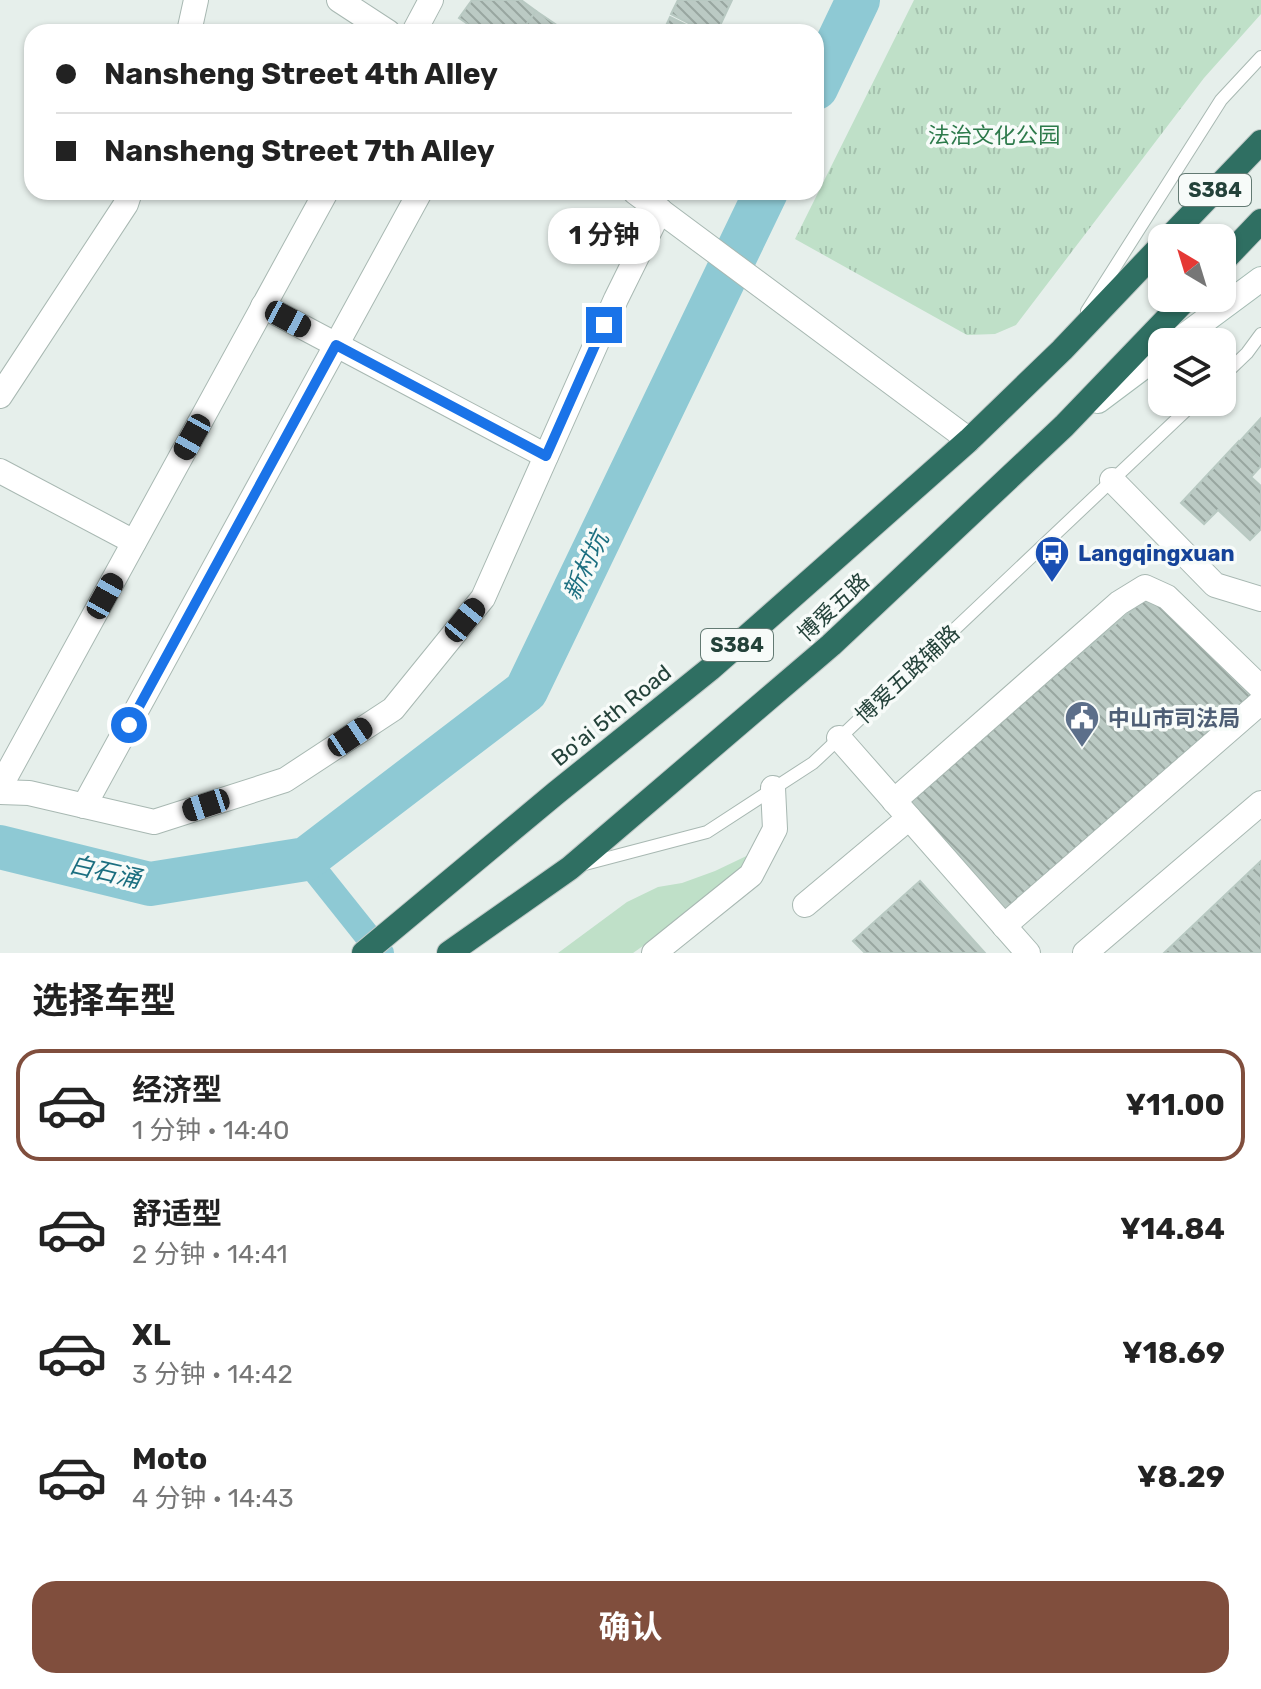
<!DOCTYPE html>
<html lang="zh">
<meta charset="utf-8">
<style>
body{margin:0;font-family:Rubik,"Noto Sans SC",sans-serif;background:#f2f2f2;color:#222;height:100vh;display:flex;flex-direction:column;font-size:30px;white-space:nowrap}
*{box-sizing:border-box;margin:0}
p{font-size:26px;color:#767676}
.icon{flex:none;width:44px;height:44px;fill:none;stroke:currentColor;stroke-width:2;stroke-linecap:round;stroke-linejoin:round}
.map{position:relative;height:953px;overflow:hidden}
.side{display:flex;flex-direction:column;background:#fff;flex:1}
.side>*{flex:none}
.top-card{position:absolute;left:24px;top:24px;width:800px;height:176px;border-radius:24px;box-shadow:0 2px 6px #0004;display:grid;align-content:center;height:176px;padding:0 32px;background:#fff}
.needle{width:52px;rotate:322deg}
.fabs{position:absolute;left:1148px;top:224px;display:grid;gap:16px}
.fabs a{display:grid;place-items:center;width:88px;height:88px;border-radius:16px;background:#fff;box-shadow:0 2px 6px #0004;font-size:40px}
.end{position:absolute;width:36px;height:36px;margin:-18px;border:10px solid #1a73e8;background:#fff;box-shadow:0 0 0 4px #fff}
.from{border-radius:50%}
.bubble{position:absolute;height:56px;border-radius:24px;background:#fff;box-shadow:0 2px 6px #0004;font-size:26px;font-weight:700;line-height:56px;text-align:center}
.car{position:absolute;width:24px;height:48px;margin:-24px -12px;border-radius:10px;box-shadow:0 0 6px 2px #0007;background:linear-gradient(#222 24%,#8ab4d8 0 40%,#222 0 76%,#8ab4d8 0 86%,#222 0)}
.top-card b{display:flex;align-items:center;gap:28px;height:76px;font-size:30px}
.top-card b+b{border-top:2px solid #e0e0e0}
.top-card i{width:20px;height:20px;background:#222}
ul{padding:0;list-style:none}
li{display:flex;align-items:center;gap:24px;height:112px;margin:0 16px 12px;padding:0 16px;border:4px solid transparent;border-radius:24px}
li div{flex:1}
li b{display:block;font-size:30px}
li em{font-style:normal;font-weight:700}
li.selected{border-color:#804e3d}
li>.icon{width:72px;height:72px;stroke-width:1.5}
h2{padding:0 32px;font-size:36px;line-height:96px}
.action{display:flex;gap:16px;margin-top:auto;padding:16px 32px}
.action a{flex:1;height:92px;border-radius:24px;background:#804e3d;color:#fff;font-size:32px;font-weight:700;line-height:92px;text-align:center}
.map>svg:first-child{display:block}
.green{fill:#bfe0c8}
.park{fill:url(#park-tufts)}
.lines{fill:none;stroke-linecap:round;stroke-linejoin:round}
.canal{stroke:#8ec9d4;stroke-width:26}
.river{stroke:#8ec9d4;stroke-width:44}
.building{fill:url(#building-back-hatch);stroke:#b8c9c2;stroke-width:2}
.lane-casing{stroke:#a8b8b2;stroke-width:14}
.street-casing{stroke:#a8b8b2;stroke-width:26}
.secondary-casing{stroke:#a4bbb3;stroke-width:26}
.highway-casing{stroke:#c2cac8;stroke-width:26}
.lane{stroke:#fff;stroke-width:12}
.street{stroke:#fff;stroke-width:24}
.secondary{stroke:#fff;stroke-width:24}
.highway{stroke:#2f6f62;stroke-width:24}
.route{stroke:#1a73e8;stroke-width:10}
.labels{text-anchor:middle;stroke-width:7;stroke-linejoin:round;paint-order:stroke}
.shield{fill:#f7fbf9;stroke:#637a73;stroke-width:2}
.shield-label{font-size:20px;font-weight:bold;fill:#24423a}
.park-label{font-size:22px;fill:#2d7a4b;stroke:#f7fbf9}
.transit-label{font-size:22px;font-weight:bold;fill:#164399;stroke:#f7fbf9;text-anchor:start}
.street-label{font-size:22px;fill:#24423a;stroke:#f7fbf9}
.service-label{font-size:22px;font-weight:bold;fill:#4e5e75;stroke:#f7fbf9;text-anchor:start}
.water-label{font-size:24px;font-style:italic;fill:#1c6f80;stroke:#f7fbf9}
</style>
<div class="map">
<svg width="1261" height="953" viewBox="0 0 1261 953">
<defs>
<pattern id="park-tufts" width="24" height="20" patternUnits="userSpaceOnUse" patternTransform="scale(2)"><rect width="24" height="20" fill="#bfe0c8"/><path d="M3 7l-1-3M5 7V3M7 7l1-3M15 17l-1-3M17 17v-4M19 17l1-3" fill="none" stroke="#a4c1ad"/></pattern>
<pattern id="building-back-hatch" width="6" height="6" patternUnits="userSpaceOnUse" patternTransform="scale(2)"><rect width="6" height="6" fill="#bbcac4"/><path d="M-1 5l2 2M0 0l6 6M5-1l2 2" fill="none" stroke="#98a6a0"/></pattern>
</defs>
<rect width="100%" height="100%" fill="#e6efeb"/>
<!-- green -->
<polygon class="green" points="759,850 748,872 633,953 558,953 627,902 658,887 682,883 715,871"/>
<!-- park -->
<polygon class="park" points="914,0 1261,0 1261,14 1204,78 1016,325 995,334 967,335 795,239"/>
<g class="lines">
<!-- canal -->
<polyline class="canal" points="306,859 381,953"/>
<!-- river -->
<g class="river">
<polyline points="816,88 858,0"/>
<polyline points="0,847 150,884 306,859 526,691 766,192"/>
</g>
</g>
<!-- building -->
<g class="building">
<polygon points="472,0 521,0 536,11 521,32 486,32 478,26 475,29 459,18"/>
<polygon points="678,0 732,0 717,32 706,32 671,14"/>
<polygon points="536,11 567,32 521,32"/>
<polygon points="670,17 700,32 663,32"/>
<polygon points="1261,418 1261,460 1240,441"/>
<polygon points="1239,441 1261,461 1261,466 1251,477 1261,486 1261,529 1250,540 1218,510 1204,524 1181,503"/>
<polygon points="1144,600 1162,605 1256,697 1004,913 907,801"/>
<polygon points="1261,861 1261,953 1164,953"/>
<polygon points="920,881 985,953 865,953 853,941"/>
</g>
<g class="lines">
<defs>
<g id="lane">
<polyline points="1087,311 1221,100 1261,57"/>
<polyline points="1222,377 1247,353 1261,334"/>
<polyline points="585,864 707,832 813,763 1195,402"/>
</g>
<g id="street">
<polyline points="339,0 388,32"/>
<polyline points="189,32 196,0"/>
<polyline points="414,32 431,0"/>
<polyline points="635,192 969,440"/>
<polyline points="263,306 546,456"/>
<polyline points="0,396 126,204 130,192"/>
<polyline points="0,471 134,542"/>
<polyline points="1112,480 1215,585 1261,599"/>
<polyline points="839,738 1028,953"/>
<polyline points="0,787 326,192"/>
<polyline points="0,792 29,793 154,822 285,780 393,709 483,598 616,299 660,210"/>
<polyline points="894,801 1119,603 1145,587 1167,597 1261,688"/>
<polyline points="84,806 420,192"/>
<polyline points="805,905 909,818"/>
<polyline points="1004,926 1261,702"/>
<polyline points="654,953 751,875 775,829 773,788"/>
<polyline points="1085,953 1261,803"/>
</g>
<g id="secondary">
<polyline points="1176,342 1261,279"/>
<polyline points="1098,401 1162,353"/>
</g>
<g id="highway">
<polyline points="1169,238 1261,142"/>
<polyline points="1222,262 1261,221"/>
<polyline points="364,953 556,793 710,669 820,572 969,440 1062,350 1162,245"/>
<polyline points="449,953 570,868 831,645 1064,426 1187,298"/>
</g>
</defs>
<!-- lane casing -->
<use href="#lane" class="lane-casing"/>
<!-- street casing -->
<use href="#street" class="street-casing"/>
<!-- secondary casing -->
<use href="#secondary" class="secondary-casing"/>
<!-- highway casing -->
<use href="#highway" class="highway-casing"/>
<!-- lane -->
<use href="#lane" class="lane"/>
<!-- street -->
<use href="#street" class="street"/>
<!-- secondary -->
<use href="#secondary" class="secondary"/>
<!-- highway -->
<use href="#highway" class="highway"/>
</g>
<g class="lines">
<!-- route -->
<polyline class="route" points="129,725 336,345 546,456 604,325"/>
</g>
<!-- icons -->
<defs>
<symbol id="bus-pin" viewBox="-11 -11 22 30"><path d="M0 17L-7.5 6A9.5 9.5 0 1 1 7.5 6Z" fill="#1a4fb4" stroke="#f7fbf9"/><path d="M-5-6H5V4H4V6H2V4H-2V6H-4V4H-5ZM-3.5-4V0h7V-4ZM-3.5 1.2v1.5H-2V1.2ZM2 1.2v1.5H3.5V1.2Z" fill="#fff"/></symbol>
<symbol id="civic-pin" viewBox="-11 -11 22 30"><path d="M0 17L-7.5 6A9.5 9.5 0 1 1 7.5 6Z" fill="#5c6f8a" stroke="#f7fbf9"/><path d="M-.6-6.5H3V-4.5H.6V-3L4-1V1h2V6H-6V1h2V-1L-.6-3ZM-1.2 2.5V6h2.4V2.5Z" fill="#fff"/></symbol>
</defs>
<g fill-rule="evenodd">
<use href="#bus-pin" x="1032" y="533" width="40" height="54"/>
<use href="#civic-pin" x="1062" y="698" width="40" height="54"/>
</g>
<g class="labels">
<!-- shield labels -->
<g class="shield">
<rect x="1179" y="174" width="72" height="32" rx="6"/>
<rect x="701" y="629" width="72" height="32" rx="6"/>
</g>
<g class="shield-label">
<text x="1215" y="197">S384</text>
<text x="737" y="652">S384</text>
</g>
<!-- park labels -->
<g class="park-label">
<text x="994" y="143">法治文化公园</text>
</g>
<!-- transit labels -->
<g class="transit-label">
<text x="1078" y="561">Langqingxuan</text>
</g>
<!-- street labels -->
<g class="street-label">
<text transform="translate(833 607) rotate(-43)" y="8">博爱五路</text>
<text transform="translate(907 674) rotate(-43)" y="8">博爱五路辅路</text>
<text transform="translate(611 715) rotate(-39)" y="8">Bo'ai 5th Road</text>
</g>
<!-- service labels -->
<g class="service-label">
<text x="1108" y="726">中山市司法局</text>
</g>
<!-- water labels -->
<g class="water-label">
<text transform="translate(586 566) rotate(-64)" y="8">新村坑</text>
<text transform="translate(105 872) rotate(13)" y="8">白石涌</text>
</g>
</g>
</svg>
<div class="fabs">
<a><svg class="needle" viewBox="-14 -14 28 28"><path d="M0-13l5 13h-10z" fill="#e53935"/><path d="M0 13l5-13h-10z" fill="#767676"/></svg></a>
<a><svg class="icon" aria-label="layers" viewBox="0 0 24 24"><path d="M12 4l9 5-9 5-9-5zM3 14l9 5 9-5"/></svg></a>
</div>
<i class="end from" style="left:129px;top:725px"></i>
<i class="end" style="left:604px;top:325px"></i>
<div class="bubble" style="left:548px;top:208px;width:112px">1 分钟</div>
<i class="car" style="left:288px;top:319px;rotate:118deg"></i>
<i class="car" style="left:192px;top:437px;rotate:209deg"></i>
<i class="car" style="left:105px;top:596px;rotate:29deg"></i>
<i class="car" style="left:465px;top:620px;rotate:39deg"></i>
<i class="car" style="left:350px;top:737px;rotate:56deg"></i>
<i class="car" style="left:206px;top:805px;rotate:252deg"></i>
<div class="top-card">
<b><i class="from"></i>Nansheng Street 4th Alley</b>
<b><i></i>Nansheng Street 7th Alley</b>
</div>
</div>
<section class="side">
<h2>选择车型</h2>
<ul>
<li class="selected"><svg class="icon" aria-label="car" viewBox="0 0 24 24"><path d="M5 17H2v-5l4-1 3-4h7l3 4 3 1v5h-3M9 17h6M6 11h13"/><circle cx="7" cy="17" r="2"/><circle cx="17" cy="17" r="2"/></svg><div><b>经济型</b><p>1 分钟 · 14:40</p></div><em>¥11.00</em></li>
<li><svg class="icon" aria-label="car" viewBox="0 0 24 24"><path d="M5 17H2v-5l4-1 3-4h7l3 4 3 1v5h-3M9 17h6M6 11h13"/><circle cx="7" cy="17" r="2"/><circle cx="17" cy="17" r="2"/></svg><div><b>舒适型</b><p>2 分钟 · 14:41</p></div><em>¥14.84</em></li>
<li><svg class="icon" aria-label="car" viewBox="0 0 24 24"><path d="M5 17H2v-5l4-1 3-4h7l3 4 3 1v5h-3M9 17h6M6 11h13"/><circle cx="7" cy="17" r="2"/><circle cx="17" cy="17" r="2"/></svg><div><b>XL</b><p>3 分钟 · 14:42</p></div><em>¥18.69</em></li>
<li><svg class="icon" aria-label="car" viewBox="0 0 24 24"><path d="M5 17H2v-5l4-1 3-4h7l3 4 3 1v5h-3M9 17h6M6 11h13"/><circle cx="7" cy="17" r="2"/><circle cx="17" cy="17" r="2"/></svg><div><b>Moto</b><p>4 分钟 · 14:43</p></div><em>¥8.29</em></li>
</ul>
<div class="action"><a>确认</a></div>
</section>
